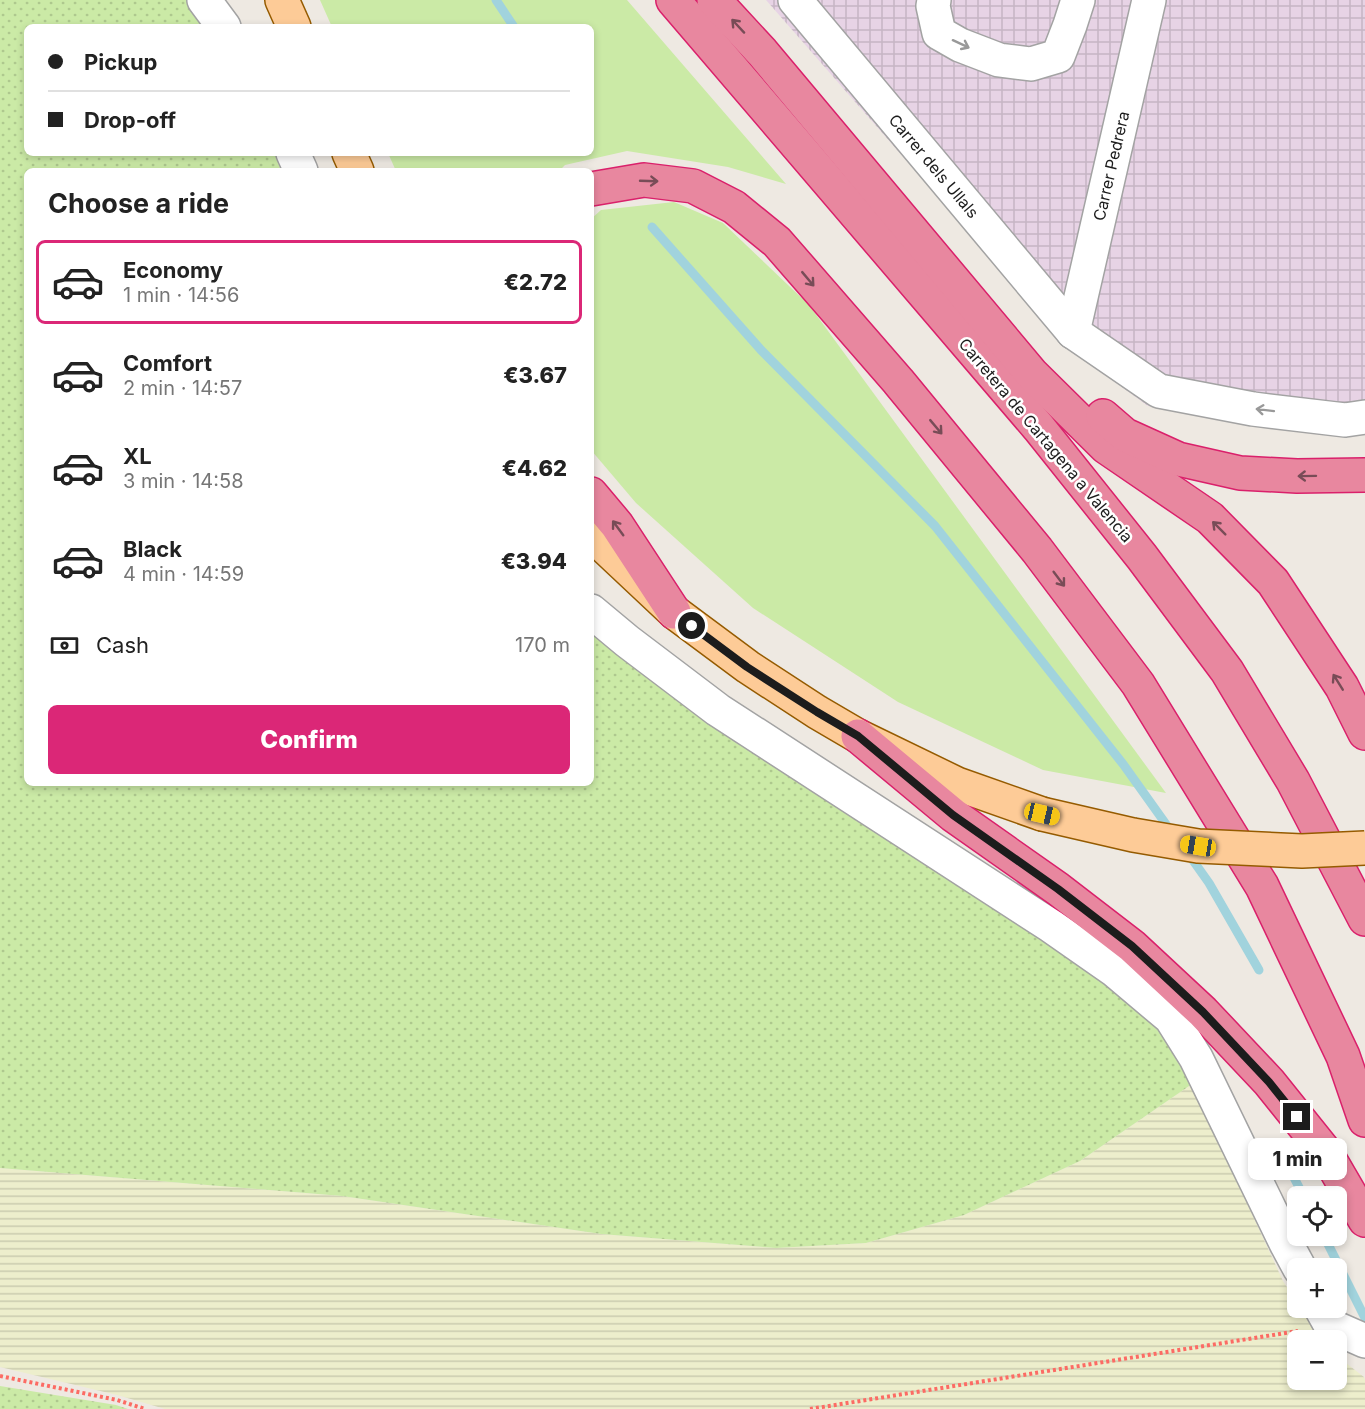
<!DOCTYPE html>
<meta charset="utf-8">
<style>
body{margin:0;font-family:Inter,sans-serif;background:#f6f6f6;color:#222;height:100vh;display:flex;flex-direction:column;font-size:22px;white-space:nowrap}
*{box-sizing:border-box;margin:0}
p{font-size:20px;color:#767676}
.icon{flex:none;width:33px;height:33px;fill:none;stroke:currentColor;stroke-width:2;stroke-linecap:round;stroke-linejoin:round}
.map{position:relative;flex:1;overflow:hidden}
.side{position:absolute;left:24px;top:168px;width:570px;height:618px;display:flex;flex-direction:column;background:#fff;border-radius:9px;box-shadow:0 3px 9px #0003}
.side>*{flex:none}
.guide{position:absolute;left:24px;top:24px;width:570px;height:132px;border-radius:9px;box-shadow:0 3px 9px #0003;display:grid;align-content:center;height:132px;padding:0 24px;background:#fff}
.buttons{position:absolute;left:1287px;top:1186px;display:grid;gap:12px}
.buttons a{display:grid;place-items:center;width:60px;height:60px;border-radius:9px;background:#fff;box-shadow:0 3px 9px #0003;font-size:30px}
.end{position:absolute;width:27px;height:27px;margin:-14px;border:8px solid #1c1c1c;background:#fff;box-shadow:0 0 0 3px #fff}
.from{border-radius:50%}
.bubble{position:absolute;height:42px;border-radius:9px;background:#fff;box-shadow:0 3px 9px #0003;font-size:20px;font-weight:800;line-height:42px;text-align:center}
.car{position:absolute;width:18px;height:36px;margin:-18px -9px;border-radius:8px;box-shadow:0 0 4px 2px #0007;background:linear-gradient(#f5c518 24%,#345 0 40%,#f5c518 0 76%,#345 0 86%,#f5c518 0)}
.guide b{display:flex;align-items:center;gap:21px;height:57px;font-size:22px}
.guide b+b{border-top:2px solid #e0e0e0}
.guide i{width:15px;height:15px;background:#222}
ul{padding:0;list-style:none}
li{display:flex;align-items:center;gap:18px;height:84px;margin:0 12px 9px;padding:0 12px;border:3px solid transparent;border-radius:9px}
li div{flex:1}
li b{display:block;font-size:22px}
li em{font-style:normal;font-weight:800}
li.selected{border-color:#db2777}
li>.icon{width:54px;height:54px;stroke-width:1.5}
h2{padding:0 24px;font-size:27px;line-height:72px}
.pay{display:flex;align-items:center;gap:15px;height:66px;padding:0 24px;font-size:22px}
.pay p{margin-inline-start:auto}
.action{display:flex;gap:12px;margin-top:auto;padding:12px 24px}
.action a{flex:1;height:69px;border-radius:9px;background:#db2777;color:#fff;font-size:24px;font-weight:800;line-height:69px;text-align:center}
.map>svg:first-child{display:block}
.industrial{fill:url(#industrial-grid)}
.farmland{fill:url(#farmland-rules)}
.grass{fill:url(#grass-dots)}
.garden{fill:#cbeaa6}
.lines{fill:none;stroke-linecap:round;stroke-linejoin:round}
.stream{stroke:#a1d3dd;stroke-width:9}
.minor-casing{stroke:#a3a3a3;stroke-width:36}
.major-casing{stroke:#955b00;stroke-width:36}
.highway-casing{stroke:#da206b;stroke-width:36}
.path{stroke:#fc6b64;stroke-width:4;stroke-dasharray:3 3;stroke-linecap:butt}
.minor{stroke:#fff;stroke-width:33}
.major{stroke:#fdcb97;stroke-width:33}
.highway{stroke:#e8879f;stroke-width:33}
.major-bridge-casing{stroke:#955b00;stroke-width:36;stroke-linecap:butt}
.major-bridge{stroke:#fdcb97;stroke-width:33}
.oneway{stroke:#784c57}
.oneway2{stroke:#999}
.route{stroke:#1c1c1c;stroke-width:8}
.labels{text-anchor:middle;stroke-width:5;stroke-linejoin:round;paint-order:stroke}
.street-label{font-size:16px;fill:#1c1c1c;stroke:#fff}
</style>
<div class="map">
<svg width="1365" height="1409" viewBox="0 0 1365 1409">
<defs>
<pattern id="industrial-grid" width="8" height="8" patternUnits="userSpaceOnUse" patternTransform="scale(1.5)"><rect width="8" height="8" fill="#e7d3e5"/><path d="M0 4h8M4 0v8" fill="none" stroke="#c6b5c4"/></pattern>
<pattern id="farmland-rules" width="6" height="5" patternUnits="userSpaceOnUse" patternTransform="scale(1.5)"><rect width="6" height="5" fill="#edeecc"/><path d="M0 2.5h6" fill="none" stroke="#cbccaf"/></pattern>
<pattern id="grass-dots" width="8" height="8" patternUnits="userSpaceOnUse" patternTransform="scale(1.5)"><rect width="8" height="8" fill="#cbeaa6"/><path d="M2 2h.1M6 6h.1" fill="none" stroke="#aec88e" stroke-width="1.8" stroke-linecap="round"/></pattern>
</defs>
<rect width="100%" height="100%" fill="#eee9e2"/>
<!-- industrial -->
<polygon class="industrial" points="766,0 1365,0 1365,434 1344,435 1148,406 1073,351"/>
<!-- farmland -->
<polygon class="farmland" points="1192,1084 1283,1281 1297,1303 1298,1308 1301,1308 1322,1341 1298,1341 1298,1380 1336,1380 1337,1356 1364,1377 1365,1380 1365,1409 165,1409 117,1395 0,1367 0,1168 342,1196 601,1234 776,1248 866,1243 964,1215 1080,1161"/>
<!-- grass -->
<g class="grass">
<polygon points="0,0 192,0 212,27 27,27 27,153 275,153 281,171 27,171 27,783 591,783 591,628 689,702 813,791 883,834 1088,969 1162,1030 1192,1084 1080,1161 964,1215 866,1243 776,1248 601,1234 342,1196 0,1168"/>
<polygon points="0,1386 116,1405 128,1409 0,1409"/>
</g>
<!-- garden -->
<g class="garden">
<polygon points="320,0 627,0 786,184 728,167 627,151 565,165 559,171 396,171 388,153 591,153 591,27 332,27"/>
<polygon points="674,202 723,223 809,305 1166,793 1043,770 898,702 753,608 636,503 591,450 591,219 601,210"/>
</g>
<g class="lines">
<!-- stream -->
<g class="stream">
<polyline points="496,0 514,27"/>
<polyline points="652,227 761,350 935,526 1123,764 1173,834"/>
<polyline points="1187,852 1209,883 1259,970"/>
<polyline points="1288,1166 1304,1197"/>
<polyline points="1324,1236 1365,1318"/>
</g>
<defs>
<g id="minor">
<polyline points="204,0 224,27"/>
<polyline points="795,0 1073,332 1159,391 1253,409 1345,420 1365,417"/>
<polyline points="934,0 933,6 939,33 960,45 999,60 1031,64 1058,56 1070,25 1078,0"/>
<polyline points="293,153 301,171"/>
<polyline points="1073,332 1149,0"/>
<polyline points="591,611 627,641 718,710 1051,926 1114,970 1171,1018 1196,1058 1287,1245 1300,1269"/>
<polyline points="1321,1308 1331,1326 1365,1341"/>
</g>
<g id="major">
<polyline points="282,0 294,27"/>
<polyline points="349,153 357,171"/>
<polyline points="591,534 674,612 748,667 817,712 858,736 957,784 1042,814"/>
</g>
<g id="highway">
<polyline points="673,0 1039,428 1142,557 1227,671 1293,781 1365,919"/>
<polyline points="714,0 762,52 1032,374 1106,447 1210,518 1273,582 1342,687 1365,733"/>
<polyline points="591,189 644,180 693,186 734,207 777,242 898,381 1037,550 1138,684 1262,886 1343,1056 1365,1120"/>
<polyline points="1103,416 1125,435 1178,459 1240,473 1297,476 1365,475"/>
<polyline points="591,494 617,525 674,612"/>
<polyline points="858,736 953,815 1058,889 1132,946 1203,1012 1269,1082 1326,1153 1365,1220"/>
</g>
</defs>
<!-- minor casing -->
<use href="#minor" class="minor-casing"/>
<!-- major casing -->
<use href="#major" class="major-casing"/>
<!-- highway casing -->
<use href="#highway" class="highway-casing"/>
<!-- path -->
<g class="path">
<polyline points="0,1376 117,1400 145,1409"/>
<polyline points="810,1409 1298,1331"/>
</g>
<!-- minor -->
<use href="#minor" class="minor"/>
<!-- major -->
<use href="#major" class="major"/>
<!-- highway -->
<use href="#highway" class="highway"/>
<defs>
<polyline id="major-bridge" points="1042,814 1133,835 1198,846 1302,851 1365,848"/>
</defs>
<!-- major-bridge casing -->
<use href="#major-bridge" class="major-bridge-casing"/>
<!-- major-bridge -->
<use href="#major-bridge" class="major-bridge"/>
</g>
<!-- one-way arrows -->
<defs><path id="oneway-shaft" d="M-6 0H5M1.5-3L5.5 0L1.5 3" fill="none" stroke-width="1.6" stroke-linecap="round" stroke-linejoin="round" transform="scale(1.5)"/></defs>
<g class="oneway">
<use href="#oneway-shaft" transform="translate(738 26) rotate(-133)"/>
<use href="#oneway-shaft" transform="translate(649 181) rotate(2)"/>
<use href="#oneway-shaft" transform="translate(808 279) rotate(50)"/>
<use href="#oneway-shaft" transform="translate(936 427) rotate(50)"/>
<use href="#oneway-shaft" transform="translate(1307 476) rotate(179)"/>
<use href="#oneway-shaft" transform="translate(618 528) rotate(-126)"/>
<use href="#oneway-shaft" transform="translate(1219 528) rotate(-135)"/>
<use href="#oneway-shaft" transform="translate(1059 579) rotate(53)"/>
<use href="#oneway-shaft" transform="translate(1338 682) rotate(-122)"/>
</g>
<g class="oneway2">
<use href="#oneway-shaft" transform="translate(961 44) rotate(25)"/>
<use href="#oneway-shaft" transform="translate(1265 410) rotate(-173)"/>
</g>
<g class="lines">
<!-- route -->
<polyline class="route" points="692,626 747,667 817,712 858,736 953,815 1058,889 1132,946 1203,1012 1269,1082 1297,1117"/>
</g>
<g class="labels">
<!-- street labels -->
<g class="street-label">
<text transform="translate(934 166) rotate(50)" y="6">Carrer dels Ullals</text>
<text transform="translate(1111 166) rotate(-77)" y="6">Carrer Pedrera</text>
<text transform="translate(1046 440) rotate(50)" y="6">Carretera de Cartagena a Valencia</text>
</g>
</g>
</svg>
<div class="buttons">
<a><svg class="icon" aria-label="locate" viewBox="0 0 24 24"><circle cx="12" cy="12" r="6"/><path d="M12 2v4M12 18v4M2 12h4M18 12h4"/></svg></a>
<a>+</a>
<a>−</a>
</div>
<i class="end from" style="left:692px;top:626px"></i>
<i class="end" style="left:1297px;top:1117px"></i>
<div class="bubble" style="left:1248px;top:1138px;width:99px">1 min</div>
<i class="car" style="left:1042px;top:814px;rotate:103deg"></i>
<i class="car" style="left:1198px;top:846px;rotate:279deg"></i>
<div class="guide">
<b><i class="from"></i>Pickup</b>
<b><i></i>Drop-off</b>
</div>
<section class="side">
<h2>Choose a ride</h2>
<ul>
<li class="selected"><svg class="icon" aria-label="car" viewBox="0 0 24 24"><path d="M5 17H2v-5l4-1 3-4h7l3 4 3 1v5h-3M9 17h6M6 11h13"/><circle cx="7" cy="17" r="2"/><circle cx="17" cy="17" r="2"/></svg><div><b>Economy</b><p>1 min · 14:56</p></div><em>€2.72</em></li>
<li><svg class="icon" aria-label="car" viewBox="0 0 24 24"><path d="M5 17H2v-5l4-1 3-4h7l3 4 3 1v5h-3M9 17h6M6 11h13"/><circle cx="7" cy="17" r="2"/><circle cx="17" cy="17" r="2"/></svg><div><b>Comfort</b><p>2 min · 14:57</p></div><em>€3.67</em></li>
<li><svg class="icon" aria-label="car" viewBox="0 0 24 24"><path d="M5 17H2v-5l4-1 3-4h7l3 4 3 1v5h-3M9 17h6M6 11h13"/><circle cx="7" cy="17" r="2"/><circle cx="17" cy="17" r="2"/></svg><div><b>XL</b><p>3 min · 14:58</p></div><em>€4.62</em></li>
<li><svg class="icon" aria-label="car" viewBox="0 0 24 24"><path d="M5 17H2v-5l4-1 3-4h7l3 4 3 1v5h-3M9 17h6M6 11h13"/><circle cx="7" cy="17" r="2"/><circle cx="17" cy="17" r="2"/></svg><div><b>Black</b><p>4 min · 14:59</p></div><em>€3.94</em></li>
</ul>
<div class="pay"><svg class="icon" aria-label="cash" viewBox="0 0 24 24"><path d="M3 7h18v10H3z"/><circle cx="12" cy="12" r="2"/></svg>Cash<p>170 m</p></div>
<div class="action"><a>Confirm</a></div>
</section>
</div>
